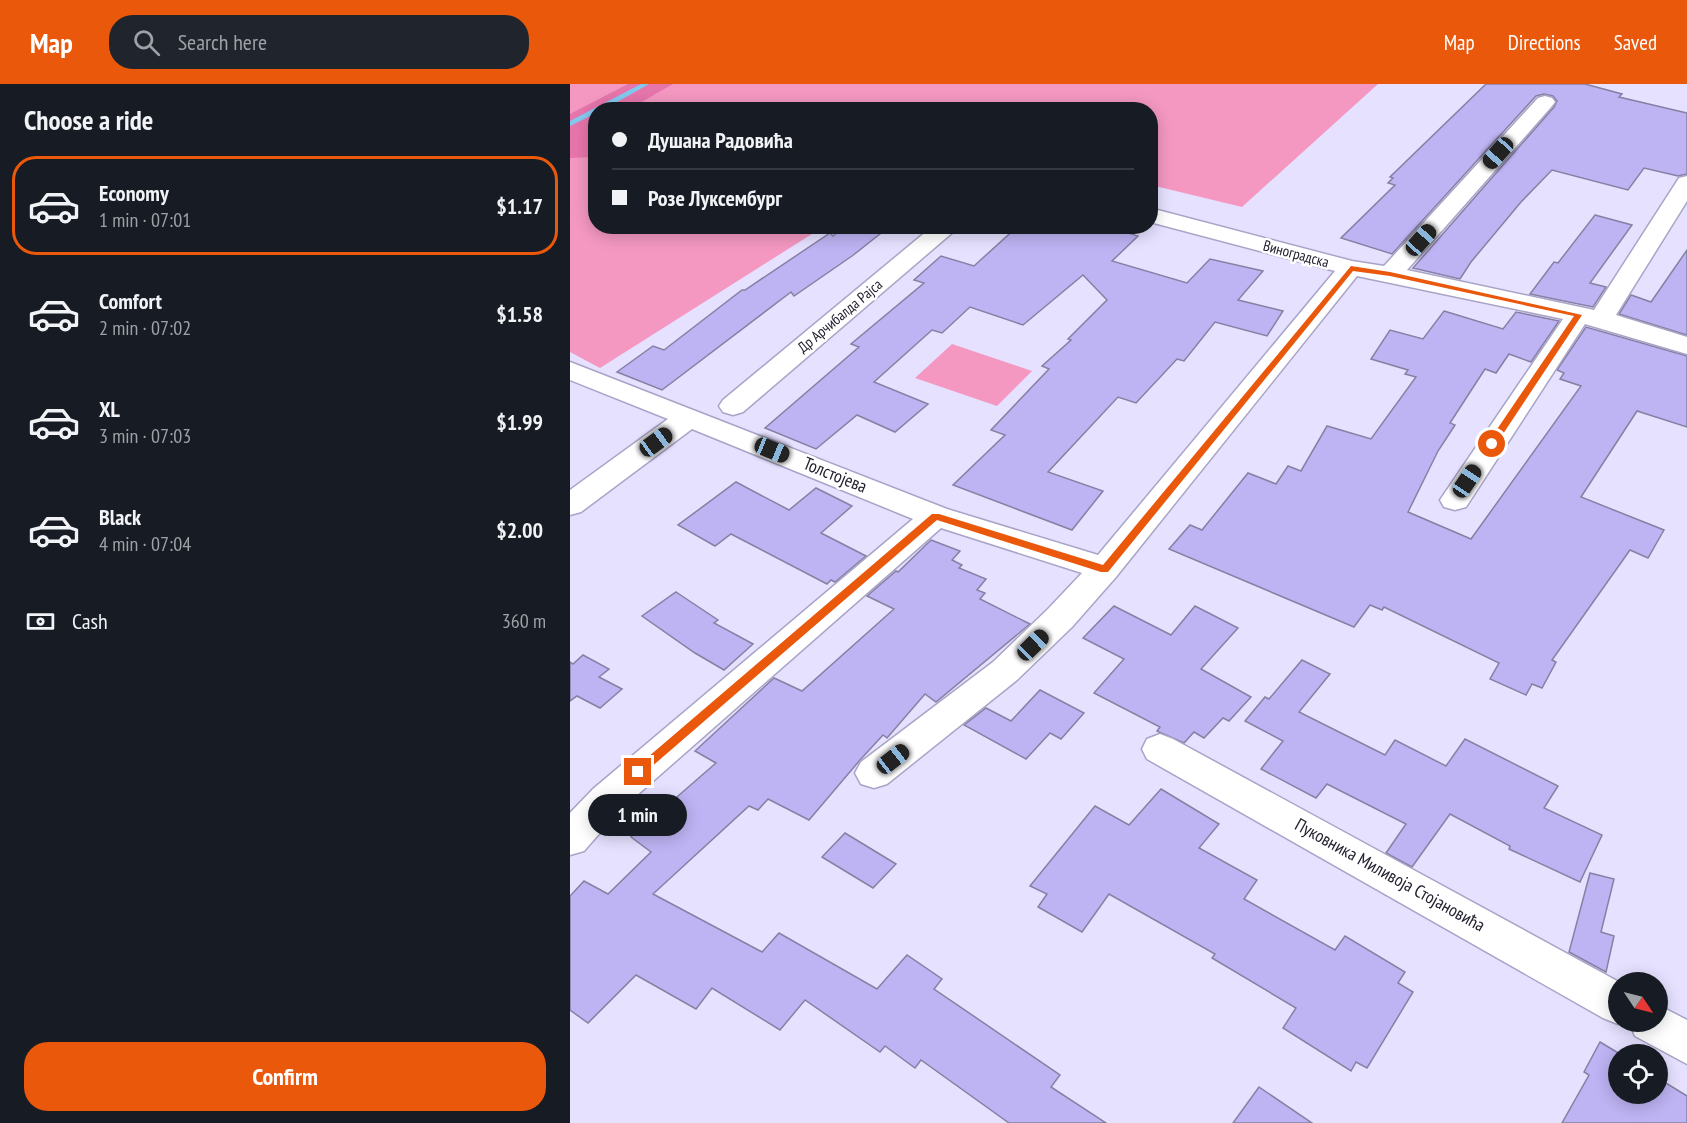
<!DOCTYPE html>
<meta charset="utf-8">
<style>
body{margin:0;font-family:"PT Sans Narrow",sans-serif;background:#20242c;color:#f1f3f6;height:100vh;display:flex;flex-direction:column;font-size:22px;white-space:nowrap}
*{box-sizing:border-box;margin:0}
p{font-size:20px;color:#9ea1a6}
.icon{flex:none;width:33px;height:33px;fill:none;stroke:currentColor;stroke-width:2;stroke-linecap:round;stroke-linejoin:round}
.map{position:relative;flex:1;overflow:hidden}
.drawer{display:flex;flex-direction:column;background:#171b24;width:570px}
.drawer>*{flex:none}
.banner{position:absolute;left:18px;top:18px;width:570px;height:132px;border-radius:24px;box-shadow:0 3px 15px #0003;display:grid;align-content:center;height:132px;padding:0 24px;background:#171b24}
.needle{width:39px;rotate:125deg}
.controls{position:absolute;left:1038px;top:888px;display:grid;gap:12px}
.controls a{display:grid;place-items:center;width:60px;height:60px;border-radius:50%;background:#171b24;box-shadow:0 3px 15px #0003;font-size:30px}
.end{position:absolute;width:27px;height:27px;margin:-14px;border:8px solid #ea580c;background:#fff;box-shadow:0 0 0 3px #fff}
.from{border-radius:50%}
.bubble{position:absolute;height:42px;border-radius:21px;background:#171b24;box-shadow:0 3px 15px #0003;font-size:20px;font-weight:700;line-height:42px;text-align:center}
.car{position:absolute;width:18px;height:36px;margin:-18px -9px;border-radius:8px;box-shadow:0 0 4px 2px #0007;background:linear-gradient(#222 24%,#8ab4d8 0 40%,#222 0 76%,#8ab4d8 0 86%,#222 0)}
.banner b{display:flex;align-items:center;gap:21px;height:57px;font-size:22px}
.banner b+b{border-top:2px solid #363941}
.banner i{width:15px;height:15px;background:#f1f3f6}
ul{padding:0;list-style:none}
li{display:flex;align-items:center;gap:18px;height:99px;margin:0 12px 9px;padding:0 12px;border:3px solid transparent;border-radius:24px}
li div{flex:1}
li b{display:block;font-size:22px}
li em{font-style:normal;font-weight:700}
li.on{border-color:#ea580c}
li>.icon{width:54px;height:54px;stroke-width:1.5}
h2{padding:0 24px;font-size:27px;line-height:72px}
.pay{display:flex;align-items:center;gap:15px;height:66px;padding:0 24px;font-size:22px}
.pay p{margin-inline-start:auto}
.primary-button{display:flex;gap:12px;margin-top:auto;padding:12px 24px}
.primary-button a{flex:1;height:69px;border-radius:24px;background:#ea580c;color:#fff;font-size:24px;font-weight:700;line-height:69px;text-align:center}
header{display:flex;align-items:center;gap:36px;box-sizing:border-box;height:84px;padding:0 30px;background:#ea580c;color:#fff}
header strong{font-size:28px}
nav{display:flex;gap:33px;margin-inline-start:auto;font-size:21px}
.search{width:420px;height:54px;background:#20242c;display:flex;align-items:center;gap:15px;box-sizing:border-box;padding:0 21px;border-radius:24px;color:#9ea1a6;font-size:22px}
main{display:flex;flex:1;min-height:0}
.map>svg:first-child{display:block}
.green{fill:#f498c1}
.forest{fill:#e675ab}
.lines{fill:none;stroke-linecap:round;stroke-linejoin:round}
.stream{fill:#80caf0;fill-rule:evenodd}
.building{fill:#beb3f3;stroke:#8681a3;stroke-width:1.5}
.minor-casing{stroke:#a9a4c7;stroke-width:3}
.minor{fill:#fff;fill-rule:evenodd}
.route{fill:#ea580c}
.labels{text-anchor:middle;stroke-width:5;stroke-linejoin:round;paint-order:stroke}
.far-street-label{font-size:15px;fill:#23212f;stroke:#fff}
.street-label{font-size:18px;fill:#23212f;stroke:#fff}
</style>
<header>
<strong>Map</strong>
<div class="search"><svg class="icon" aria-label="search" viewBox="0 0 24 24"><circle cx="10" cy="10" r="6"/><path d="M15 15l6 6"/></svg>Search here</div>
<nav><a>Map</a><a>Directions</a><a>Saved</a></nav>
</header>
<main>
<section class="drawer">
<h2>Choose a ride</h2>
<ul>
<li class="on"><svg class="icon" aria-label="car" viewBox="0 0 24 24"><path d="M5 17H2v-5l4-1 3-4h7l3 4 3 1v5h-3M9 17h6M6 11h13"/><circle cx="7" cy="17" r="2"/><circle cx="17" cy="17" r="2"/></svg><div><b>Economy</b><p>1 min · 07:01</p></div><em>$1.17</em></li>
<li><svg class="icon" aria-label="car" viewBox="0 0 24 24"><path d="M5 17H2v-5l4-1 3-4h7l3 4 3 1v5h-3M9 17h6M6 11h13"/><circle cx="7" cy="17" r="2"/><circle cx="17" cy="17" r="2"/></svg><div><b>Comfort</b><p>2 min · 07:02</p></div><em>$1.58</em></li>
<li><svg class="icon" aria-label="car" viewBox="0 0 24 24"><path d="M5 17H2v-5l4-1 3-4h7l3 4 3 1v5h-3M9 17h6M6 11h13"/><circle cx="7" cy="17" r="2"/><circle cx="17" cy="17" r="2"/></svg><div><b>XL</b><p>3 min · 07:03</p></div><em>$1.99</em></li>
<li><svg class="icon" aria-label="car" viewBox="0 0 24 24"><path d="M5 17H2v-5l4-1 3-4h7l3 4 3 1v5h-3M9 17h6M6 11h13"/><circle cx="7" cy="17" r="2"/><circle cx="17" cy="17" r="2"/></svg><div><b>Black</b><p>4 min · 07:04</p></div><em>$2.00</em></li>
</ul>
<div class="pay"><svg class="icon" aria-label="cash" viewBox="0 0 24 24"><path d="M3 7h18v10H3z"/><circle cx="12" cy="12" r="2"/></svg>Cash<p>360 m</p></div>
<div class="primary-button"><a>Confirm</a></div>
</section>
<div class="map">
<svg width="1117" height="1039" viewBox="0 0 1117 1039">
<rect width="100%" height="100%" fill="#e5e1ff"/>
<!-- green -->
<g class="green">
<polygon points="0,0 808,0 672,123 581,101 580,26 26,26 26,142 253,143 30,284 0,268"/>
<polygon points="382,260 462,287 427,322 345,294"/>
</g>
<!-- forest -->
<polygon class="forest" points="58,0 103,0 68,20 83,25 26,26 25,73 0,74 0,30"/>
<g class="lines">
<!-- stream -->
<polygon class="stream" points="71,0 79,0 33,26 26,26 26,29 0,42 0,37"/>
</g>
<!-- building -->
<g class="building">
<polygon points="916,0 1015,0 1052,10 1049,13 1117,29 1117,90 1108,92 1074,84 1058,106 982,86 951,118 901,178 890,195 843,184 984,23 987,17 983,12 974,10 966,12 822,170 771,154 825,101 818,99 823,94 820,93"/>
<polygon points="1025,131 1062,141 1020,199 1036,203 1023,223 960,210 984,178 988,179"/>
<polygon points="275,142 320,142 282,172 224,212 221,208 92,306 47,288 83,262 94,266 172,206 175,206 260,149 263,152"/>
<polygon points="448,142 536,142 568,152 542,177 617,199 640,175 693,187 668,216 713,227 697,252 645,238 614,277 607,275 566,319 548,313 478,388 533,407 502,446 383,401 435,351 421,346 479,285 472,282 501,256 498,255 537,216 513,191 453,241 400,223 372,249 362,246 304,298 358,320 325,348 287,331 246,365 195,344 289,263 281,260 354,199 344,196 371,172 404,182"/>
<polygon points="1117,166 1117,251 1049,230 1061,211 1081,218"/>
<polygon points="874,227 933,245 946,228 989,237 961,278 939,270 926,289 915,285 880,339 885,341 868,367 838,428 901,455 1011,302 990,295 994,289 987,286 1016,243 1117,272 1117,343 1067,327 1011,413 1094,446 1078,474 1060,466 982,576 986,578 972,604 962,600 956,611 920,595 929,579 814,523 812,526 800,521 784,543 599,465 620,441 632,446 678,389 706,400 718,382 731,387 757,342 801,355 846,293 835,290 838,286 801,275 820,246 853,255"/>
<polygon points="166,398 219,426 246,404 282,422 251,449 296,472 265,498 261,496 257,500 161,450 145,462 108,441"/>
<polygon points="361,456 390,467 382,476 392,481 389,484 416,495 407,506 415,509 410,515 460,540 366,618 355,610 317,654 313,651 290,676 239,736 198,715 188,726 179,722 83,810 192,868 209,849 307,905 337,871 372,895 364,905 490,991 481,1003 536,1039 439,1039 351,976 345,984 315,962 310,968 235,916 210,946 142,904 126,925 66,891 18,939 0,926 0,812 14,797 38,810 81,768 61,753 146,679 125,667 204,594 232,607 324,525 297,512 326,487 328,488"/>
<polygon points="106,508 148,536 144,539 183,560 154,586 125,569 72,532"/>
<polygon points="544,522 601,551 625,522 668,544 631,585 681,613 659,637 653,634 634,654 624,648 614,659 589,648 587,647 590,643 524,609 554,575 513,554"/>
<polygon points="13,571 39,585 29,593 52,605 30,624 7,612 0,617 0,578 3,580"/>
<polygon points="732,576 760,590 729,628 815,671 825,656 876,682 895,655 988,702 974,724 1032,751 1010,798 939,765 940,762 880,730 842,783 816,769 836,740 757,700 746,714 691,685 713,657 675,637 695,613 699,615"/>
<polygon points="470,606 514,629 491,655 480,649 456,675 394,641 416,624 441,637"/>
<polygon points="591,705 649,740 629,764 687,796 674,815 765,866 775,852 835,888 828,899 843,908 797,984 786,978 781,987 713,944 726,924 642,874 645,870 539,810 512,848 468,823 477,810 460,802 525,722 559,741"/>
<polygon points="275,749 326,780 303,804 252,773"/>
<polygon points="1020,789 1044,795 1031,848 1044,852 1036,888 999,868"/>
<polygon points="1030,958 1050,970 1048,1010 1088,1010 1088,994 1117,1012 1117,1039 992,1039 1019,991 1014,988"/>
<polygon points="689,1003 742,1039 663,1039"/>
</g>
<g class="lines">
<defs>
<g id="minor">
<polygon points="975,12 982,14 985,18 982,22 837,186 1024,226 1109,94 1117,92 1117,117 1046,231 1117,253 1117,270 1015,240 896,423 885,426 874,423 870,416 993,235 787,192 546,493 502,543 447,596 317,700 304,704 291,700 285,689 291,678 423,578 478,525 512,489 371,444 49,727 14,767 0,771 0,729 23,705 343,435 122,345 11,428 0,431 0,406 98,335 0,296 0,278 377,425 528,471 765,187 580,138 580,124 782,177 814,182 968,14"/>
<polygon points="363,142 390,142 173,328 163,331 153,328 149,322 153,316"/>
<polygon points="590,650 603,655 1049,898 1048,938 1054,938 1048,940 1033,934 577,675 572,665 577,655"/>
<polygon points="1088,921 1117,936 1117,980 1065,952 1059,938 1088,938"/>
</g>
</defs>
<!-- minor casing -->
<use href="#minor" class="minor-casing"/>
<!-- minor -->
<use href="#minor" class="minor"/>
</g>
<!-- route -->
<polygon class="route" points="781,182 820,188 1012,231 925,362 922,363 917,360 1004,232 820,192 783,187 538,488 531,488 367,436 72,691 64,691 64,685 362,430 369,430 533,481"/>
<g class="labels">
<!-- far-street labels -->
<g class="far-street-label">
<text transform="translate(726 170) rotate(15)" y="5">Виноградска</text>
<text transform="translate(270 232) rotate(-40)" y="5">Др Арчибалда Рајса</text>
</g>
<!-- street labels -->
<g class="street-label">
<text transform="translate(265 391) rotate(22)" y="6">Толстојева</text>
<text transform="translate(820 791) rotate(29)" y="6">Пуковника Миливоја Стојановића</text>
</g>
</g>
</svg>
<div class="controls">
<a><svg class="needle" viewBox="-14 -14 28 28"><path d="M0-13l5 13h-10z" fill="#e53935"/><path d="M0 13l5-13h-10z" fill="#9ea1a6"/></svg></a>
<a><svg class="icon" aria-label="locate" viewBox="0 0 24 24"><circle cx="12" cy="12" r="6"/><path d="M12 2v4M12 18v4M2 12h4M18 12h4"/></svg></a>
</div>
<i class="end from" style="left:922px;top:360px"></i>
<i class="end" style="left:68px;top:688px"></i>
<div class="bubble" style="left:18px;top:710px;width:99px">1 min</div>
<i class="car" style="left:928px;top:69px;rotate:222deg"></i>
<i class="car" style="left:851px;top:156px;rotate:42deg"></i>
<i class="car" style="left:86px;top:358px;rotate:54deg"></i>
<i class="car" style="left:202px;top:366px;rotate:112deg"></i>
<i class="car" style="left:897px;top:397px;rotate:34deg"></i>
<i class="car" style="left:463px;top:561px;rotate:46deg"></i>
<i class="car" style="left:323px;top:675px;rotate:52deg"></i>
<div class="banner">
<b><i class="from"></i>Душана Радовића</b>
<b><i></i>Розе Луксембург</b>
</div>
</div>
</main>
